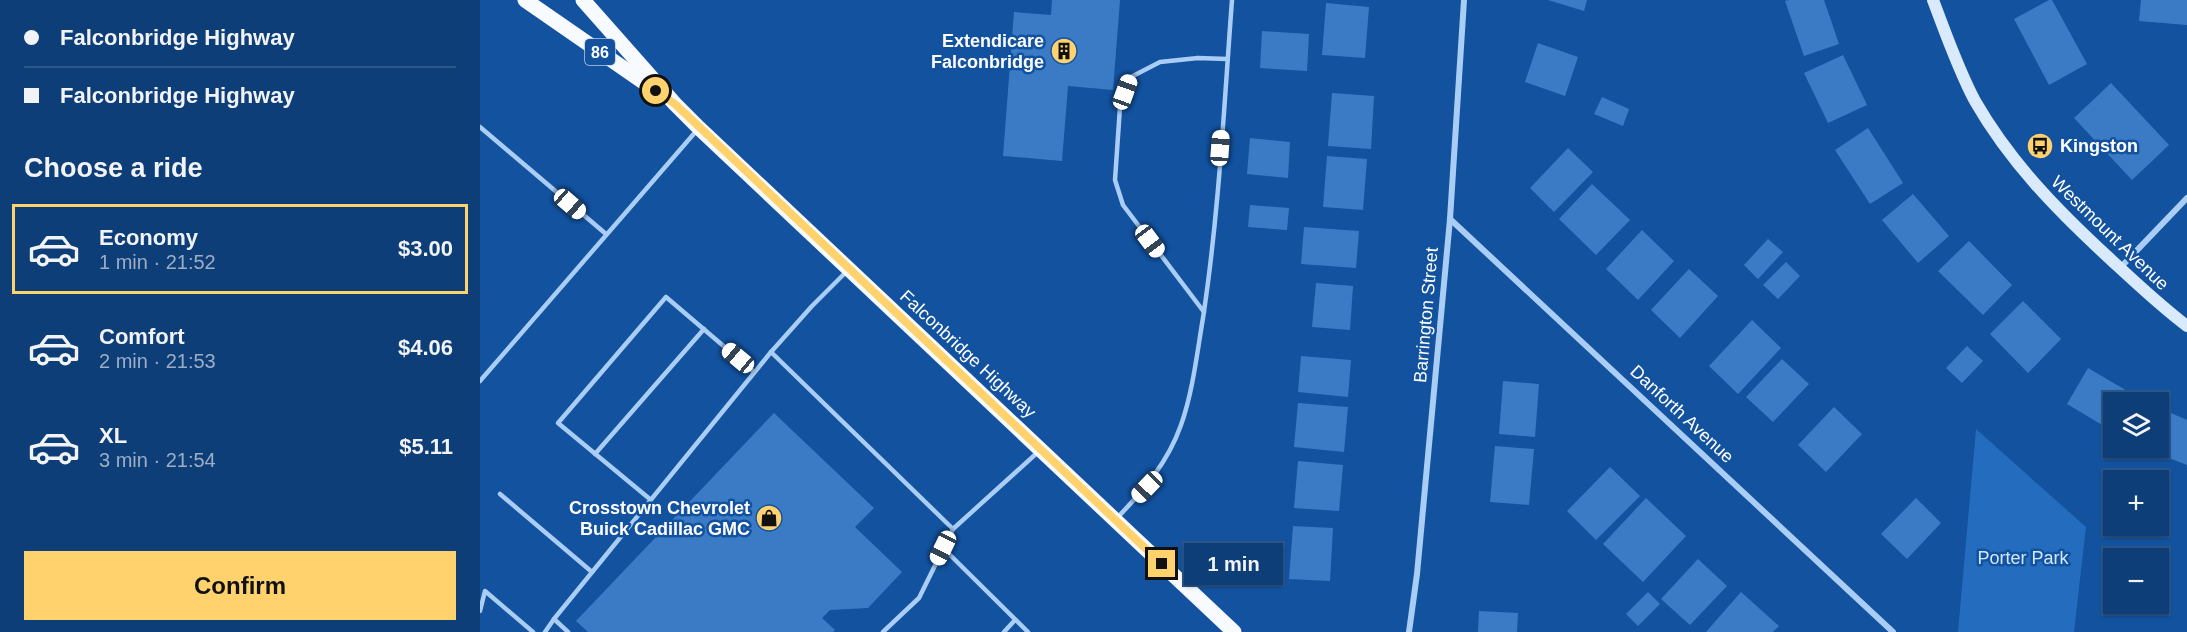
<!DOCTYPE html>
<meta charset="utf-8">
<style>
body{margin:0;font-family:Arial,sans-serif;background:#17457c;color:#f1f3f6;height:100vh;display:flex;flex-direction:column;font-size:22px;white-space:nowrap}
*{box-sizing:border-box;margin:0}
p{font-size:20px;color:#9baec6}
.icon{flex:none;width:33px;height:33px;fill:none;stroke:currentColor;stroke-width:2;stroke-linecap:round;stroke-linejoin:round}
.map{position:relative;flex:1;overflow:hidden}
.side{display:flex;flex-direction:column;background:#0e3e77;width:480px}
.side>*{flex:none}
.banner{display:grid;align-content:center;height:132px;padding:0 24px;background:#0e3e77}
.tools{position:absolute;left:1623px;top:392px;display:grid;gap:12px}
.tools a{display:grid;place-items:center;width:66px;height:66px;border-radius:0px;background:#0e3e77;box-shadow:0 2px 4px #0004,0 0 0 2px #2e5789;font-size:30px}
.end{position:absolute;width:27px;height:27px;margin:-14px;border:8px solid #ffd26d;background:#111;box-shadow:0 0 0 3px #111}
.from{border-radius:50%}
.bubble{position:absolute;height:42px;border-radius:0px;background:#0e3e77;box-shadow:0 2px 4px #0004,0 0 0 2px #2e5789;font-size:20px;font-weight:600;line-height:42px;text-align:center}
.car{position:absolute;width:18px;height:36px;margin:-18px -9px;border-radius:8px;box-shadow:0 0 4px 2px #0007;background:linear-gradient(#fff 24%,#345 0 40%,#fff 0 76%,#345 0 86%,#fff 0)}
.banner b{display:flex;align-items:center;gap:21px;height:57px;font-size:22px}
.banner b+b{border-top:2px solid #2e5789}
.banner i{width:15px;height:15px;background:#f1f3f6}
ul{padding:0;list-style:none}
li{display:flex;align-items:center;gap:18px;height:90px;margin:0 12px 9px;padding:0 12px;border:3px solid transparent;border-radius:0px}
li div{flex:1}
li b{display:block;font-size:22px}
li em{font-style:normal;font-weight:600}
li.active{border-color:#ffd26d}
li>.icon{width:54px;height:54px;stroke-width:1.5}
h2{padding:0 24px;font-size:27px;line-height:72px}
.button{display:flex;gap:12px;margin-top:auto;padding:12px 24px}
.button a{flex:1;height:69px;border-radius:0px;background:#ffd26d;color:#111;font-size:24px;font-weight:600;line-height:69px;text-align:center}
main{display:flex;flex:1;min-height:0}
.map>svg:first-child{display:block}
.green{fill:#246cbd}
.building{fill:#3b7bc6}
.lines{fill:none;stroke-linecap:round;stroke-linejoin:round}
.lane{stroke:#a9cdf5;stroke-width:4.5}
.street{stroke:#a9cdf5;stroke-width:6}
.secondary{stroke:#d9eafd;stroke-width:12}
.primary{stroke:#f7faff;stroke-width:15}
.route{stroke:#ffd26d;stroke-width:8}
.labels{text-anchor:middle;stroke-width:5;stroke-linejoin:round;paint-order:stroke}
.shield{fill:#12529f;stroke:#b8cbe2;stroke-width:1.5}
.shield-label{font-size:16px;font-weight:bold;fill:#fff}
.poi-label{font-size:18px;font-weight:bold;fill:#fff;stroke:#12529f;text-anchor:end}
.street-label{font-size:18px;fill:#fff;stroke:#12529f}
.park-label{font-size:18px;fill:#d2e7fe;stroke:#12529f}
</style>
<main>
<section class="side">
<div class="banner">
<b><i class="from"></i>Falconbridge Highway</b>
<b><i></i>Falconbridge Highway</b>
</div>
<h2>Choose a ride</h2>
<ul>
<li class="active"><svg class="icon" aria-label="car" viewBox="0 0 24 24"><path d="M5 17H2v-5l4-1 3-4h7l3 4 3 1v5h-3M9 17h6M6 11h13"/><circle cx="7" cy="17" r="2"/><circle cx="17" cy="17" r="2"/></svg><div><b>Economy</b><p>1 min · 21:52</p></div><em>$3.00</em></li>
<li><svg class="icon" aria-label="car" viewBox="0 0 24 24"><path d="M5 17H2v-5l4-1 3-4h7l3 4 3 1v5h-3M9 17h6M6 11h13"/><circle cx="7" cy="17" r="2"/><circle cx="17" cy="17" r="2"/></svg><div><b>Comfort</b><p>2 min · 21:53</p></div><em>$4.06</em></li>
<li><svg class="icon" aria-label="car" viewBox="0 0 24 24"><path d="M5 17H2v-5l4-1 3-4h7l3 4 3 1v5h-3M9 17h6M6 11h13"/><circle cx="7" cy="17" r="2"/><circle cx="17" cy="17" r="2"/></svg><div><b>XL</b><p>3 min · 21:54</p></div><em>$5.11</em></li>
</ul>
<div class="button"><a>Confirm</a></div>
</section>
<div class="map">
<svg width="1707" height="632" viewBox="0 0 1707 632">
<rect width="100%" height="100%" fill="#12529f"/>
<!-- green -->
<polygon class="green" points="1496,429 1606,527 1594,632 1478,632"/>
<!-- building -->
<g class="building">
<polygon points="572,0 640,0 633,90 588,86 582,161 523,156 534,12 571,15"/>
<polygon points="1068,0 1107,0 1104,11"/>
<polygon points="1309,0 1344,0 1359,44 1324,56 1305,1"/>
<polygon points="1569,0 1572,0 1607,64 1569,85 1534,19"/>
<polygon points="1661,0 1707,0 1707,25 1659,21"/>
<polygon points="846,3 889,7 885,58 842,55"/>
<polygon points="782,31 829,34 827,71 780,68"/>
<polygon points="1058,43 1098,57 1085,96 1045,82"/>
<polygon points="1363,55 1387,105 1348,123 1324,73"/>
<polygon points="1631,83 1689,145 1652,180 1594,118"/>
<polygon points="852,93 894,96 891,149 848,146"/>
<polygon points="1122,97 1149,109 1143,126 1114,114"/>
<polygon points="1388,128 1423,183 1390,204 1355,150"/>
<polygon points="770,138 810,142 808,178 767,174"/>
<polygon points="1088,148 1113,172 1074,212 1050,188"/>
<polygon points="847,156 887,159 883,210 843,207"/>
<polygon points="1112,184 1150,220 1116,255 1079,219"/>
<polygon points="1433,194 1469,236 1438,263 1402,220"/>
<polygon points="770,205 809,208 807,230 768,227"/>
<polygon points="824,227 879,231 876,268 821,264"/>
<polygon points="1162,230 1194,261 1158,300 1126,269"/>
<polygon points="1288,239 1303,252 1278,279 1264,265"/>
<polygon points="1489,241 1532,285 1503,315 1458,271"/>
<polygon points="1306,262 1320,276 1298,299 1283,285"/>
<polygon points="1209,269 1238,296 1200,338 1171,310"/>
<polygon points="836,283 873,286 870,330 832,327"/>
<polygon points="1543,301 1581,339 1548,373 1510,334"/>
<polygon points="1272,320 1301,348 1258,394 1229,366"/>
<polygon points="1487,346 1503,361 1482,383 1466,368"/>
<polygon points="821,356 871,360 868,397 818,392"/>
<polygon points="1302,359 1329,384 1293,422 1266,397"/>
<polygon points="1608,368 1666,402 1634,402 1634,432 1587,404"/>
<polygon points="1023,381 1059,384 1055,437 1019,434"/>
<polygon points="818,403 868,407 864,452 814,447"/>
<polygon points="1354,407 1382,434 1346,472 1318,445"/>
<polygon points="294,413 394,508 375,527 422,572 388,608 350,610 342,618 355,630 353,632 108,632 96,621"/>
<polygon points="1691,413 1707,420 1707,465 1676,453"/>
<polygon points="1015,446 1054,449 1049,505 1010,502"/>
<polygon points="818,461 863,465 859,511 814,508"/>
<polygon points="1130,467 1160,496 1116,540 1087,511"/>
<polygon points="1166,498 1206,536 1163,582 1123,544"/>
<polygon points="1436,498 1461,523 1427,559 1401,534"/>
<polygon points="813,526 853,528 850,581 809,579"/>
<polygon points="1218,559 1247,586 1210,625 1181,599"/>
<polygon points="1168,592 1180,604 1158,626 1146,614"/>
<polygon points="1261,592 1299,626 1293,632 1226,632"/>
<polygon points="999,611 1038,613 1037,632 998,632"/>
</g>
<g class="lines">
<!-- lane -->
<g class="lane">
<polyline points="0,127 126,234"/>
<polyline points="367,271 332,306 291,352 473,529 558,452"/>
<polyline points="724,312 643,205 635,180 640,107 651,77 680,62 718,58 747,59"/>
<polyline points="0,381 218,129"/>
<polyline points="115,454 224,329"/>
<polyline points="20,494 112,572"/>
<polyline points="171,500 78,423 186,297 274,372"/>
<path d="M637 518C664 490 688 462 701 425 713 391 717 353 723 318 739 213 744 106 752 0"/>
<polyline points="463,548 548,632"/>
<polyline points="0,611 5,591 53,632"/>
<polyline points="65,632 74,619"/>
<polyline points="88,632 74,619 291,352"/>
<polyline points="403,632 439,598 473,529"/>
<polyline points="524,632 535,620"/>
</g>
<!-- street -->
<g class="street">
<polyline points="970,219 1413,632"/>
<polyline points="1640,268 1707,198"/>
<polyline points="929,632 937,574 970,219 984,0"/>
</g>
<!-- secondary -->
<path class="secondary" d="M1453 0C1466 34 1478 69 1495 101 1530 162 1577 210 1628 257 1654 281 1679 305 1707 326"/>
<!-- primary -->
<g class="primary">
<polyline points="45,0 175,90"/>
<polyline points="103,0 195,104 219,128 754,632"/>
</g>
</g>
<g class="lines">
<!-- route -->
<polyline class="route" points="176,91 195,104 682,564"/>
</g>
<!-- icons -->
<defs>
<symbol id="building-disc" viewBox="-11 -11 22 22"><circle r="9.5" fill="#ffd26d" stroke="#12529f"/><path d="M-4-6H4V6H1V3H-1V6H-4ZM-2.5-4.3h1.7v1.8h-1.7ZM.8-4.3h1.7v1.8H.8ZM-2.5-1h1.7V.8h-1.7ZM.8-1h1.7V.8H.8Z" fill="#111"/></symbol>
<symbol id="bus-disc" viewBox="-11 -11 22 22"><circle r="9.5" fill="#ffd26d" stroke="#12529f"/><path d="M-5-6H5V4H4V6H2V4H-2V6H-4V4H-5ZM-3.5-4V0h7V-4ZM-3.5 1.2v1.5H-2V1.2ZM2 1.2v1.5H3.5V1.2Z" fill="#111"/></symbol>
<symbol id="shop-disc" viewBox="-11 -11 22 22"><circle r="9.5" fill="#ffd26d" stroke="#12529f"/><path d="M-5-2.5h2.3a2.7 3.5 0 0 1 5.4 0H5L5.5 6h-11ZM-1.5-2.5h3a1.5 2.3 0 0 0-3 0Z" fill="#111"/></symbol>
</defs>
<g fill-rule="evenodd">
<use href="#building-disc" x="569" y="36" width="30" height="30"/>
<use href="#bus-disc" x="1545" y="131" width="30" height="30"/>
<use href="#shop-disc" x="274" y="503" width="30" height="30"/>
</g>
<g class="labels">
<!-- shield labels -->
<rect class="shield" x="105" y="39" width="30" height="26" rx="4.5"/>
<g class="shield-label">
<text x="120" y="58">86</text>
</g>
<!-- poi labels -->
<g class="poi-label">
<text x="564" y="47">Extendicare<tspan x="564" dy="21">Falconbridge</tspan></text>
<text x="1580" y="152" text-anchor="start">Kingston</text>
<text x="270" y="514">Crosstown Chevrolet<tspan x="270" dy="21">Buick Cadillac GMC</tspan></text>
</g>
<!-- street labels -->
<g class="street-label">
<text transform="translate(1630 233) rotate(44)" y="6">Westmount Avenue</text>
<text transform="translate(946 315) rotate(-85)" y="6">Barrington Street</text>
<text transform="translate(488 354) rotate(43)" y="6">Falconbridge Highway</text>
<text transform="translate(1202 414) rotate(43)" y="6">Danforth Avenue</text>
</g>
<!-- park labels -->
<g class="park-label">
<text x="1543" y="564">Porter Park</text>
</g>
</g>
</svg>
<div class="tools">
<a><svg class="icon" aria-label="layers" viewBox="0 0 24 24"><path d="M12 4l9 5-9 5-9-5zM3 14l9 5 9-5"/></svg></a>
<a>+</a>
<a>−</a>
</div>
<i class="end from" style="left:176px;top:91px"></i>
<i class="end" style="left:682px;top:564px"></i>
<div class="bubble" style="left:704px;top:543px;width:99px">1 min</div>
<i class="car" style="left:645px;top:92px;rotate:20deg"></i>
<i class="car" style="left:740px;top:148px;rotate:4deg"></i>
<i class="car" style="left:90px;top:204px;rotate:131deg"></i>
<i class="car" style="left:670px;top:241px;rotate:143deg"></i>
<i class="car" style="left:258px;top:358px;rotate:310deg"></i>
<i class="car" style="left:667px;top:487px;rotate:224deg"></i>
<i class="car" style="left:463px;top:548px;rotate:206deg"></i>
</div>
</main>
